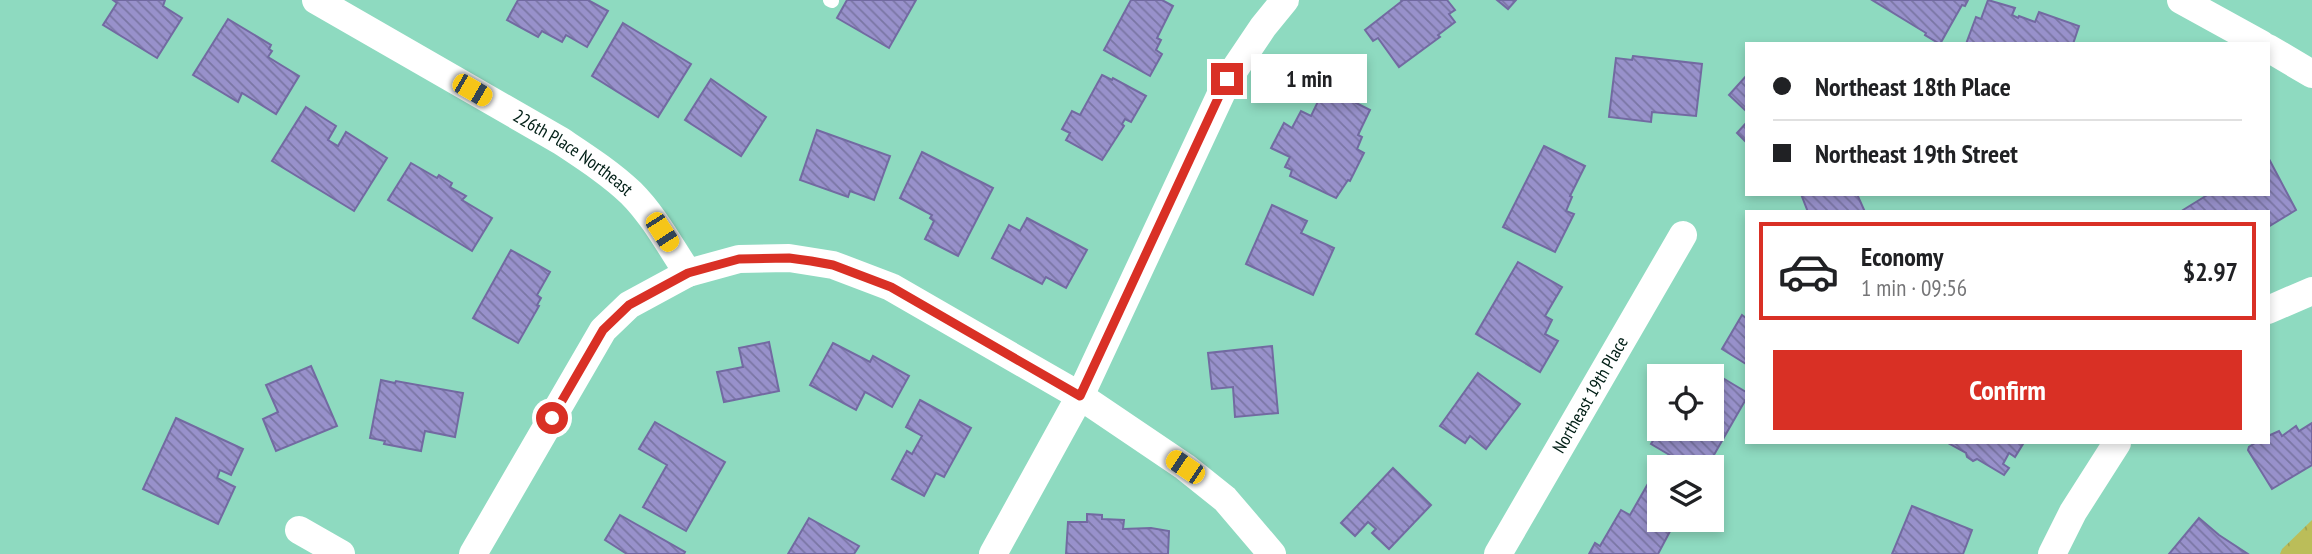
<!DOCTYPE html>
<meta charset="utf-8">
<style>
body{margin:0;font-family:"PT Sans Narrow",sans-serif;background:#f6f6f6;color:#202124;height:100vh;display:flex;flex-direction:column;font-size:26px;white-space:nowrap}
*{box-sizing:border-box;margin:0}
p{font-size:23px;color:#757577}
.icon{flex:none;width:38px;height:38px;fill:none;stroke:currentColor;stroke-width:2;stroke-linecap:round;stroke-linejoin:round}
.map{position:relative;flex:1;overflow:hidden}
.panel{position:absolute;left:1745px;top:210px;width:525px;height:234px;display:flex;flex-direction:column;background:#fff;border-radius:0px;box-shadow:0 4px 10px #0003}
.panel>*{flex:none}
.hud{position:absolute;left:1745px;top:42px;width:525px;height:154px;border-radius:0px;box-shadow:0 4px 10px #0003;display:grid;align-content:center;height:154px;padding:0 28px;background:#fff}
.tools{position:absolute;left:1647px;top:364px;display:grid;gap:14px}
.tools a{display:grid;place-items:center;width:77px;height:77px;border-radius:0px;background:#fff;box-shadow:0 4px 10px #0003;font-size:35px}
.end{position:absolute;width:32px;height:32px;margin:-16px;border:9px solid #d93025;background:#fff;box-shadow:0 0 0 4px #fff}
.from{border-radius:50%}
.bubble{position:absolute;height:49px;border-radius:0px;background:#fff;box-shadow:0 4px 10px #0003;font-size:23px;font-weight:800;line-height:49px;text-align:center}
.car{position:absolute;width:21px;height:42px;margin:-21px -10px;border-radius:9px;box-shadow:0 0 5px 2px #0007;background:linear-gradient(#f5c518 24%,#345 0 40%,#f5c518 0 76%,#345 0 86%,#f5c518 0)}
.hud b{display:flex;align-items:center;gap:24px;height:66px;font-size:26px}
.hud b+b{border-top:2px solid #e0e0e0}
.hud i{width:18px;height:18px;background:#202124}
ul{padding:12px 0 0;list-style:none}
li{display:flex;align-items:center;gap:21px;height:98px;margin:0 14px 10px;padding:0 14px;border:4px solid transparent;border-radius:0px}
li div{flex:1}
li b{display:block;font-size:26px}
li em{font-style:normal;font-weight:800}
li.on{border-color:#d93025}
li>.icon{width:63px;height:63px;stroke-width:1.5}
.action{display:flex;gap:14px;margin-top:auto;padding:14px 28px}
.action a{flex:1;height:80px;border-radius:0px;background:#d93025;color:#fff;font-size:28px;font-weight:800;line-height:80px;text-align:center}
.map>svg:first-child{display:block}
.forest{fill:url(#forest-crowns)}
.building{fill:url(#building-back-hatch);stroke:#726aa1;stroke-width:2}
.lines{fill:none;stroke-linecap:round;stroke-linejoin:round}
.service{stroke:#fff;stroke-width:14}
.minor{stroke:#fff;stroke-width:28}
.route{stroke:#d93025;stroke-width:9}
.labels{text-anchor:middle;stroke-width:7;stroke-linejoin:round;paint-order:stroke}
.street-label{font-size:18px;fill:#001e15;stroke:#9be8cc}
</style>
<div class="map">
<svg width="2312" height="554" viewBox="0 0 2312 554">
<defs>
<pattern id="forest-crowns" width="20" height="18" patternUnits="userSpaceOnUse" patternTransform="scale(1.75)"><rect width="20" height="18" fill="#bbbd59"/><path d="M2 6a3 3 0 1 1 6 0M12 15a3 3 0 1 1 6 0" fill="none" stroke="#9fa24d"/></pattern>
<pattern id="building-back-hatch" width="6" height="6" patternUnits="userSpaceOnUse" patternTransform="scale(1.75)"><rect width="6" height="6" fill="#9891cb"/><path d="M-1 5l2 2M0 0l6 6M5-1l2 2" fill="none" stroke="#7a76a4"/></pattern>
</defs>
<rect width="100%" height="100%" fill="#8edac0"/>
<!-- forest -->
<polygon class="forest" points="2312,520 2312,554 2280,554 2282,549"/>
<!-- building -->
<g class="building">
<polygon points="113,0 165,0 163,6 182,18 157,58 103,25 117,3"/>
<polygon points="518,0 588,0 608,11 587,47 566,35 562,42 542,31 538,37 507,20"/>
<polygon points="847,0 916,0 889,48 837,18"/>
<polygon points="1131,0 1162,0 1173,6 1157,38 1161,40 1156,50 1162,54 1150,76 1104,50"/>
<polygon points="1401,0 1447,0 1455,10 1449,14 1455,22 1438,35 1440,37 1399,67 1378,38 1373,41 1365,30 1402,1"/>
<polygon points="1497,0 1516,0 1508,9"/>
<polygon points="1872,0 1968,0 1965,6 1962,5 1940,44 1925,35 1926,33"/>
<polygon points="1988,0 2015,8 2012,15 2018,18 2019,16 2035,22 2039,12 2079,26 2073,44 1966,44 1976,17 1981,19"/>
<polygon points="228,19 271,45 269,49 272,51 268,57 299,76 276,114 242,93 238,102 193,75"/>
<polygon points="623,23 691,64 658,117 592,76"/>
<polygon points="1633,56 1702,64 1696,116 1652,112 1651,122 1609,117 1616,58 1632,60"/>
<polygon points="1102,75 1112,80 1113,78 1146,96 1131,122 1125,119 1122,124 1124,126 1102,160 1066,140 1070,133 1062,129 1072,111 1080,115"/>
<polygon points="1746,76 1746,111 1729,95"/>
<polygon points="711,79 766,117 741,156 685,120"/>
<polygon points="1325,87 1370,110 1358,135 1362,137 1357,149 1364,153 1350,181 1348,180 1336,198 1290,176 1292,170 1285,167 1290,157 1271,148 1284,123 1292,128 1301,111 1311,116"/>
<polygon points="306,107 336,126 328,140 338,146 346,132 387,158 354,211 272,161"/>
<polygon points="1746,123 1746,142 1737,133"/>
<polygon points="817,130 890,156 874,200 850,191 848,197 800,180"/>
<polygon points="1544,146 1585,166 1570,196 1572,197 1566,211 1574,214 1555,252 1503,227"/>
<polygon points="922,152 993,188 958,256 925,239 934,221 930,218 932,215 900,198"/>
<polygon points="2269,159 2296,210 2268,227 2268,212 2184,212 2183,210 2209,194 2268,194"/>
<polygon points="411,163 437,178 439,175 452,183 450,187 466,196 462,200 492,218 472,251 388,200"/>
<polygon points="1801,194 1857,194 1865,212 1808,212"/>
<polygon points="1272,205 1307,221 1301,233 1334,248 1313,295 1246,264"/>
<polygon points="1027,218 1087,250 1066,288 1046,277 1042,284 992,258 1009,225 1020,231"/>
<polygon points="511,250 550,272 537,295 541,298 537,305 539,306 518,343 473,318"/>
<polygon points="1518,262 1562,287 1545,316 1552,320 1545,334 1558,341 1540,372 1476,334"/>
<polygon points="1742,315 1746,318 1746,364 1722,349"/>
<polygon points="769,342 779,391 724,402 717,372 743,367 739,348"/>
<polygon points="833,343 870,362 873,356 909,376 892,407 865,392 856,410 810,385"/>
<polygon points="1272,346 1278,413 1235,417 1233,387 1212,389 1208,353"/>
<polygon points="311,366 337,426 276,451 263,419 278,412 266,385"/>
<polygon points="1706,368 1746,392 1746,399 1707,467 1690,467 1651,444 1660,429 1712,429 1712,376 1701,376"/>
<polygon points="1478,373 1520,404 1486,449 1470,436 1465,443 1440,426"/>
<polygon points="381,380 395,383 396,381 463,393 455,437 425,431 421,451 384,444 385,441 370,438"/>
<polygon points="920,400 971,428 944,477 936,473 924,496 892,479 907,451 912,454 922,436 906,427"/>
<polygon points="176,418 243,449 231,475 220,470 217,478 235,487 218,524 143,489"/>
<polygon points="655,422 725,462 686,531 643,507 667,465 639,449"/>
<polygon points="2312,423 2312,465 2272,489 2248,450 2249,447 2255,443 2268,443 2268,436 2279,431 2282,436 2296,426 2299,431"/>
<polygon points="1948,443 2020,443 2023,444 2015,457 2009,453 2003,464 2009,468 2004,475 1977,459 1973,461 1967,457 1966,453"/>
<polygon points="1393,468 1431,505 1389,549 1372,533 1376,529 1368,522 1355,536 1341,523"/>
<polygon points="1649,482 1659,488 1659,520 1676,520 1658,554 1589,554 1595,543 1600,546 1621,510 1630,515"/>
<polygon points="1912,506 1972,530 1963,554 1892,554"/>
<polygon points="1087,514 1102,515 1102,519 1124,520 1123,529 1151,528 1169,531 1168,554 1066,554 1068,522 1087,522"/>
<polygon points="620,515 685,552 684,554 627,554 605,540"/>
<polygon points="809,518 859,546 854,554 788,554"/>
<polygon points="2199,518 2219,535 2248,554 2169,554"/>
</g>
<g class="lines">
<!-- service -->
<polyline class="service" points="830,0 832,1"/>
<!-- minor -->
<g class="minor">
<path id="s1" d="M316 0 561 141C585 157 610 173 631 193 654 216 670 246 688 273"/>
<polyline points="2181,0 2261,44"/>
<polyline points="2268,48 2312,74"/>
<polyline points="2268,310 2312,291"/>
<polyline points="299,530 341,554"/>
<polyline points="473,554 603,330 629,305 688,273 739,259 789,258 833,265 891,287 1080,396 1185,467 1225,499 1272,554"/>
<polyline points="993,554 1080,396 1228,79 1263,27 1285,0"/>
<path id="s2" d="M1498 554 1683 235"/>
<polyline points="2052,554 2073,512 2117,443"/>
</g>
</g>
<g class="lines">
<!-- route -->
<polyline class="route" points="552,418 603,330 629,305 688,273 739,259 789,258 811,261 833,265 891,287 1080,396 1227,79"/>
</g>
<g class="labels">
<!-- street labels -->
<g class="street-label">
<text dy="6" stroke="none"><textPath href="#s1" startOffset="299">226th Place Northeast</textPath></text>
<text dy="6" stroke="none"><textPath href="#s2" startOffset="184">Northeast 19th Place</textPath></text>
</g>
</g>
</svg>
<div class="tools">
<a><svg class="icon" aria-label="locate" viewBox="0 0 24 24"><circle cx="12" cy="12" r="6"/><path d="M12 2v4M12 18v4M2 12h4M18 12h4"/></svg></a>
<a><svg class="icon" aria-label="layers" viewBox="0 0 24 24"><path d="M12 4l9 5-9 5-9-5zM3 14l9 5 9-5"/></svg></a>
</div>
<i class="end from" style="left:552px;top:418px"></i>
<i class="end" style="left:1227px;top:79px"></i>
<div class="bubble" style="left:1251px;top:54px;width:116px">1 min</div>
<i class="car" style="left:472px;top:90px;rotate:120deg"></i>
<i class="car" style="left:662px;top:232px;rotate:147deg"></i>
<i class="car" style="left:1185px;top:467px;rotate:304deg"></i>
<div class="hud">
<b><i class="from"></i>Northeast 18th Place</b>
<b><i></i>Northeast 19th Street</b>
</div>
<section class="panel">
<ul>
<li class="on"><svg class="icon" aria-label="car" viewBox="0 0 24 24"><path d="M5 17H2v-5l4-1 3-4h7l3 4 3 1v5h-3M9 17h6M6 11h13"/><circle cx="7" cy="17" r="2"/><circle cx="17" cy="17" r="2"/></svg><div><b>Economy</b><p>1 min · 09:56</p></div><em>$2.97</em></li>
</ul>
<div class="action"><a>Confirm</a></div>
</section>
</div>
